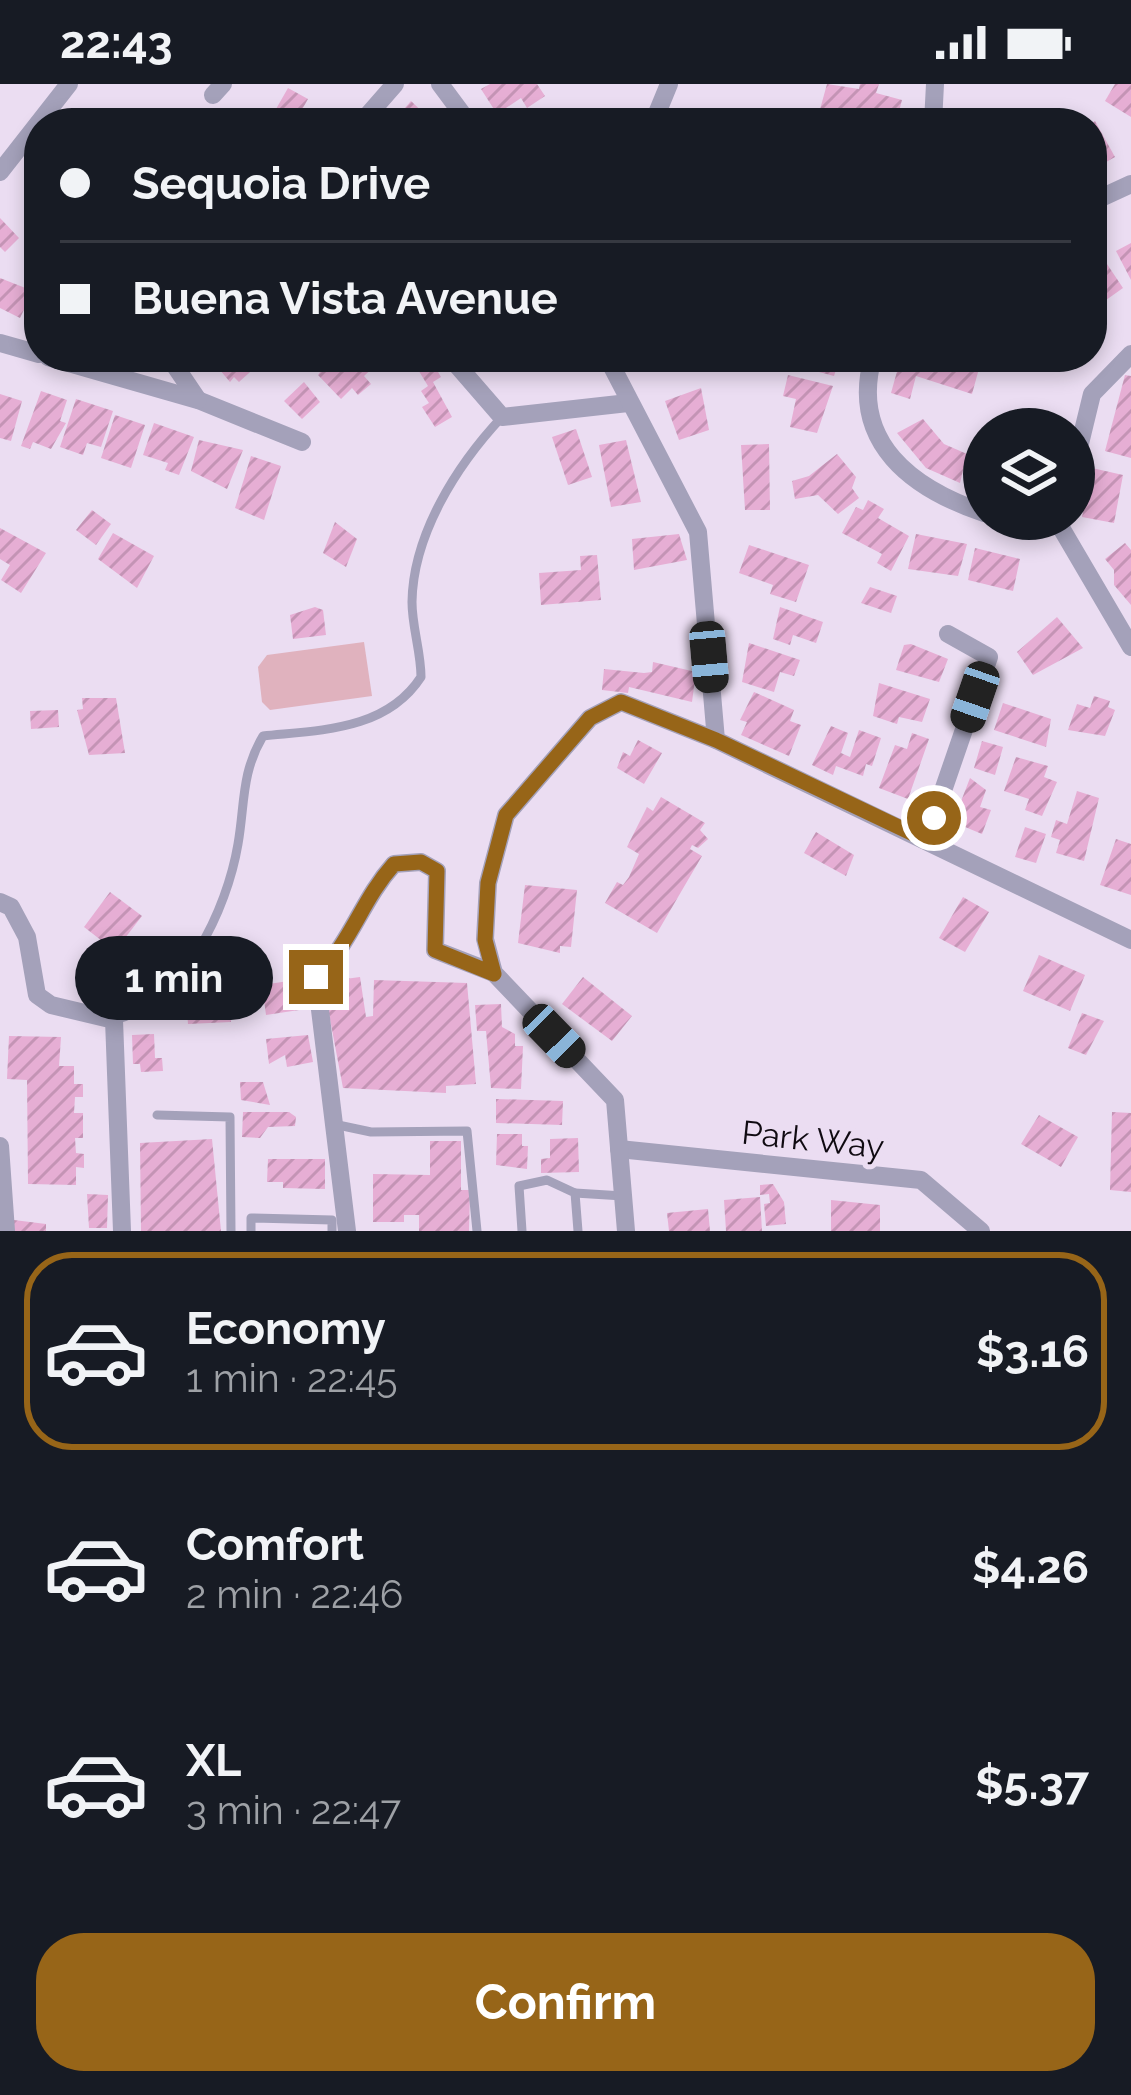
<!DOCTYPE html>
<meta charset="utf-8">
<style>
body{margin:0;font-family:Raleway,sans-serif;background:#20242c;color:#f1f3f6;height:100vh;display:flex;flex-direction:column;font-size:45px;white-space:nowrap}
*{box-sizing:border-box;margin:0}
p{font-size:39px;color:#9ea1a6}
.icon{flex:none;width:66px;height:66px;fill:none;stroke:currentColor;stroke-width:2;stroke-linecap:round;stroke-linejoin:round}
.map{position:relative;height:1147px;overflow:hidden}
.side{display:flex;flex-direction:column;background:#171b24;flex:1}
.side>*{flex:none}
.guide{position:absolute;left:24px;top:24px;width:1083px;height:264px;border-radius:48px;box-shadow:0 6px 18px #0003;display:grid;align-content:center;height:264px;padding:0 36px;background:#171b24}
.controls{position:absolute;left:963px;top:324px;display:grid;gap:24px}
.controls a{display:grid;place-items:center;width:132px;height:132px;border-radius:50%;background:#171b24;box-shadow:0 6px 18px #0003;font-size:60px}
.end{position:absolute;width:54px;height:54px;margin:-27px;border:15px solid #976518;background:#fff;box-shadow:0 0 0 6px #fff}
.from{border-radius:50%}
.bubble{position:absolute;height:84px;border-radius:42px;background:#171b24;box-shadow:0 6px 18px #0003;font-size:39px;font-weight:700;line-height:84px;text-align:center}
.car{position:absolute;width:36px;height:72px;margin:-36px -18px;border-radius:15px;box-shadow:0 0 9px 3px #0007;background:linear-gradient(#222 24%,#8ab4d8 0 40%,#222 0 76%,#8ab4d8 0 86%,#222 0)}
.guide b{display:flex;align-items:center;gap:42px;height:114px;font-size:45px}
.guide b+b{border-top:3px solid #363941}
.guide i{width:30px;height:30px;background:#f1f3f6}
ul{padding:21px 0 0;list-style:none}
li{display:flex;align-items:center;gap:36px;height:198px;margin:0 24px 18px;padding:0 12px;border:6px solid transparent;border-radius:48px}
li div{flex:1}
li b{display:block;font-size:45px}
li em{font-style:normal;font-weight:700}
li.on{border-color:#976518}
li>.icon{width:108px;height:108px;stroke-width:1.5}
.action{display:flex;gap:24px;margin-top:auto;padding:24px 36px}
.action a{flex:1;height:138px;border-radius:48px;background:#976518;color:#fff;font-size:48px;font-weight:700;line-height:138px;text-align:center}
.status{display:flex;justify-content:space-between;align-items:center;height:84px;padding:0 60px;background:#171b24;direction:ltr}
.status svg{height:33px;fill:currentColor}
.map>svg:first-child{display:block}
.garden{fill:#e0b2be}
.building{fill:url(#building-hatch)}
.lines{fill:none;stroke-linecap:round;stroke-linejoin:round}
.service{stroke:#a4a1ba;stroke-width:9}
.minor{stroke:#a4a1ba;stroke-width:18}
.route{stroke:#976518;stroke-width:15}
.labels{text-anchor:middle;stroke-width:10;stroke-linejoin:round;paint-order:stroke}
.street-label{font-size:33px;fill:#0f0a11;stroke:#ebddf2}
</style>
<div class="status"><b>22:43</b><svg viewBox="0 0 49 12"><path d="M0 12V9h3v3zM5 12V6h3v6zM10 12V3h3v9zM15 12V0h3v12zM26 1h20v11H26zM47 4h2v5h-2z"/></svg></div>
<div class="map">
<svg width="1131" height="1147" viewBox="0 0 1131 1147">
<defs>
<pattern id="building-hatch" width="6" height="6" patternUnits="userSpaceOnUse" patternTransform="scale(3)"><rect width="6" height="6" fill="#e6aed4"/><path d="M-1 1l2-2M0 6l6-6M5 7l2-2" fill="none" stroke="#c494b5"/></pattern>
</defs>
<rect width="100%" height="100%" fill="#ebddf2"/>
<!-- garden -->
<polygon class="garden" points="364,558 372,612 270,626 262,618 258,583 267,571"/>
<!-- building -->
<g class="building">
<polygon points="490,0 537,0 545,12 527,24 521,14 497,30 481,5"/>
<polygon points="827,0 859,5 860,0 879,0 876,9 902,16 896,39 819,29"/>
<polygon points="1115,0 1131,0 1131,33 1105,17"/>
<polygon points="288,4 308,15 300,29 306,33 302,39 268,39"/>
<polygon points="411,17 434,39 392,39"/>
<polygon points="682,29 723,37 723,39 680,39"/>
<polygon points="1095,37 1115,73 1092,86 1092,39"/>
<polygon points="0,134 19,154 5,168 0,163"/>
<polygon points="1131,159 1131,196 1116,167"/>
<polygon points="1105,177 1123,204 1092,226 1092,186"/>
<polygon points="0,194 33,207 20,234 0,224"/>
<polygon points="209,273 237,273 251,287 239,298 234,293 230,298"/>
<polygon points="331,273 375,273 379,278 364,292 371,300 358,311 352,304 341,315 318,291"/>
<polygon points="791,273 840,273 834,292 789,280"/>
<polygon points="901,273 949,273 980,281 972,310 916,292 910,315 891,309"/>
<polygon points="431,276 441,293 433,298 452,333 435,343 422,323 429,319 421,307 428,302 417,284"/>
<polygon points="788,291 833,302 817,349 790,343 796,315 783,312"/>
<polygon points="1125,291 1131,292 1131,374 1105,367"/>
<polygon points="304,298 320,318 302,335 284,317"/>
<polygon points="701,304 709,346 679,356 665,317"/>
<polygon points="41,307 67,316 60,337 66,339 51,365 33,358 30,365 21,362"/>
<polygon points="0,310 22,317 11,357 0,354"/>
<polygon points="76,315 113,327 101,363 87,359 83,371 60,363"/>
<polygon points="115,331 145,341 131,384 101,374"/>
<polygon points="923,335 944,360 967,370 960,399 926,384 897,349"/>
<polygon points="154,339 194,353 179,391 165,386 168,379 143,371"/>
<polygon points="576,345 592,393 568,401 552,353"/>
<polygon points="199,356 243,366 227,405 191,387"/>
<polygon points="626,356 641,418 611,423 599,361"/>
<polygon points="769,360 770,426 745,426 741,361"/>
<polygon points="837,370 856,393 852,404 859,414 838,430 818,411 795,415 792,397 809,392"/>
<polygon points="251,372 281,382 264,436 235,424"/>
<polygon points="1092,384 1123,391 1114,439 1082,433"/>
<polygon points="868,416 884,425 878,434 909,452 891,487 877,479 882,470 842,449 856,423 863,426"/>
<polygon points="92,426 111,440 96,461 76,446"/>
<polygon points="335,438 357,455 346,483 323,469"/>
<polygon points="0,444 46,469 21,509 1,496 10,481 0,475"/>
<polygon points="113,449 154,472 137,504 98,475"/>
<polygon points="679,450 687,476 634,486 632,455"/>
<polygon points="916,450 967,460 958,492 908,485"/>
<polygon points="1125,459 1131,466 1131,521 1114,501 1114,486 1105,475"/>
<polygon points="749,461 809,481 796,518 770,510 773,501 739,489"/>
<polygon points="975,464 1020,475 1013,507 968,496"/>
<polygon points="597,471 601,516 541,521 539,489 581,486 580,472"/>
<polygon points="870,503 897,512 891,529 861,519"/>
<polygon points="315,523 323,526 326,551 293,555 290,531"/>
<polygon points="780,523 823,538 816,559 793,551 790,561 773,555"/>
<polygon points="1057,533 1083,564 1033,591 1017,568"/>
<polygon points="749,559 800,576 794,592 780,588 774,608 742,598"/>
<polygon points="911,560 948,575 939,598 896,586 904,561"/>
<polygon points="653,578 696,588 692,618 629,603 628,609 602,606 604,585 644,589 652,588"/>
<polygon points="879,599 930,615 922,638 899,633 897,640 873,632"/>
<polygon points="754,608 794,626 790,637 801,641 789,672 741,651 747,638 740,636"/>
<polygon points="1094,612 1110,617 1108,623 1115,626 1105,652 1068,646 1077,620 1090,624"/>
<polygon points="82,614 116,614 125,669 89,671 77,626 83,625"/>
<polygon points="1003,619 1051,635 1046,663 994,646"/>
<polygon points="58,626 59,643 31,645 30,627"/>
<polygon points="831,642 848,649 841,669 850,673 859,646 881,654 872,682 866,680 863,692 836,682 833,691 812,681"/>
<polygon points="912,649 929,655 908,715 879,704 895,661 907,665"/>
<polygon points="638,656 662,669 644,700 617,684 623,668 630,672"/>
<polygon points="982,657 1003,663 995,691 974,684"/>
<polygon points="1016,673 1048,682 1044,693 1057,698 1042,732 1025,726 1029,715 1004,707"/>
<polygon points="970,694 986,706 980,723 991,726 982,750 953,738"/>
<polygon points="1077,707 1099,714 1084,777 1056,769 1060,756 1051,753 1056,736 1067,740"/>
<polygon points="661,713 705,739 700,746 708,755 698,764 692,761 690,765 702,772 657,849 605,819 617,798 623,801 629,793 639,770 627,763 647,723 653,727"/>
<polygon points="1025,743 1046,750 1036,779 1015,773"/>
<polygon points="816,748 854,771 846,792 804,769"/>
<polygon points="1116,755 1131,760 1131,811 1100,801"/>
<polygon points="525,801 577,806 571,863 560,862 560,869 518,859"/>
<polygon points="110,808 142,832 115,867 84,843"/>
<polygon points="963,813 989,828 965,868 939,854"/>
<polygon points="233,868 241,919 230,920 231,938 188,940 186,916 222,915 221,907 208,910 207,898 215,898 214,884 223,878 223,869"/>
<polygon points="1039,871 1085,891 1070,927 1023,907"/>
<polygon points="360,893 366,933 373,932 374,896 467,899 476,1000 446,1002 446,1009 343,1004 323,898"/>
<polygon points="583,893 632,932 612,957 562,920"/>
<polygon points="295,896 299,926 266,931 262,901"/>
<polygon points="501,920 502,943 515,950 515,962 523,962 521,1005 491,1004 486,947 477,947 475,921"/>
<polygon points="1082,929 1104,937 1086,971 1068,964"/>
<polygon points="154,950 155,974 162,974 163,987 141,988 140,980 133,980 132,951"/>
<polygon points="308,951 313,978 287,983 285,971 269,980 266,955"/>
<polygon points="9,952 61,953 59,982 74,982 74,1000 83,1000 83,1013 75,1013 74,1029 83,1029 83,1054 75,1054 76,1069 84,1070 84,1084 76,1083 76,1101 28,1100 27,996 7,995"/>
<polygon points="240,998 263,998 270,1021 241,1016"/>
<polygon points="496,1015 563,1017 562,1041 496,1039"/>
<polygon points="243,1028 289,1028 296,1033 295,1042 268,1043 260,1054 242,1053"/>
<polygon points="1112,1028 1131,1029 1131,1108 1110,1106"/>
<polygon points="1039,1031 1078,1053 1061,1083 1021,1060"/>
<polygon points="497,1050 522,1050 522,1062 528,1062 527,1085 496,1081"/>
<polygon points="578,1054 579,1088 541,1089 541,1075 550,1074 550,1055"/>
<polygon points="212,1055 221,1147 141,1147 140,1059"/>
<polygon points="430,1057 461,1057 461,1106 470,1106 469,1147 419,1147 419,1131 404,1131 404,1138 373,1138 373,1090 430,1091"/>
<polygon points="268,1075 325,1075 325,1105 283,1104 283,1098 267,1098"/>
<polygon points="773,1100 784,1118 786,1140 766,1142 764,1120 770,1119 769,1110 760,1111 760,1101"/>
<polygon points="87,1110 108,1111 107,1144 89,1144"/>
<polygon points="760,1113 762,1147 726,1147 724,1116"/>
<polygon points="831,1116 880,1121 880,1147 831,1147"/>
<polygon points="708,1125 710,1147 669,1147 667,1129"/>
<polygon points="14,1136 46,1140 46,1147 14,1147"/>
</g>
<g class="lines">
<!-- service -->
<g class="service">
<path d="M114 936C184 919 227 825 238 760 245 720 241 689 263 652 319 646 386 647 421 593 421 568 412 543 412 518 413 450 457 381 502 333"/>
<polyline points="157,1031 230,1033 231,1147"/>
<polyline points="338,1041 371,1048 467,1047 477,1147"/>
<polyline points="575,1109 623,1112"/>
<polyline points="251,1147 251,1134 332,1136 332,1147"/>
<polyline points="522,1147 519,1102 547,1096 575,1109 578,1147"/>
</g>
<!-- minor -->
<g class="minor">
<polyline points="440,0 469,39"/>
<polyline points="213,11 223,0"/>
<polyline points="361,39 395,0"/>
<polyline points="653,39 669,0"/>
<polyline points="933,39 935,0"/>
<polyline points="0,88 69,0"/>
<polyline points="1092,118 1131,100"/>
<polyline points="0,259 39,270"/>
<polyline points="48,273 198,316 302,358"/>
<polyline points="169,273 198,316"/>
<polyline points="450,273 502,333 628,319"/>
<polyline points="607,273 698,448 716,656 1131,856"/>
<path d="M873 273C849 359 913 405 984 429"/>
<polyline points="1074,384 1092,310 1131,270"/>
<polyline points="1002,435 1060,442 1131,563"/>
<polyline points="926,756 989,573 948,550"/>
<polyline points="0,818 11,823 27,853 37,911 51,921 114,936 122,1147"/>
<polyline points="0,1062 6,1147"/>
<polyline points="619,1065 921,1096 981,1147"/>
<path d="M347 1147 316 893C353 856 361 817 394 780L421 778 437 787 435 866 494 889"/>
<polyline points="626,1147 615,1016 494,889 485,855 488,799 506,731 590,634 621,618 716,656"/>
</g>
</g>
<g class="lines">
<!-- route -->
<path class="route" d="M316 893C353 856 361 817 394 780L421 778 437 787 435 866 494 890 485 856 488 799 506 731 590 634 621 618 716 656 926 756 934 734"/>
</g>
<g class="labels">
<!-- street labels -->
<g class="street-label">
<text transform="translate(813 1055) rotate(6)" y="12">Park Way</text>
</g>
</g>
</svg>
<div class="controls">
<a><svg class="icon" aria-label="layers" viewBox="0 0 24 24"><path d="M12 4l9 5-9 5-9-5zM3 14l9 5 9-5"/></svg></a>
</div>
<i class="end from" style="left:934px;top:734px"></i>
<i class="end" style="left:316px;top:893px"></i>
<div class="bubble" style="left:75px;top:852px;width:198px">1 min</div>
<i class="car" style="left:709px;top:573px;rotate:175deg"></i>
<i class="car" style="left:975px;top:613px;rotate:199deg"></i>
<i class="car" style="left:554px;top:952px;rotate:136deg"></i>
<div class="guide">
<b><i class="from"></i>Sequoia Drive</b>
<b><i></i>Buena Vista Avenue</b>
</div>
</div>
<section class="side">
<ul>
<li class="on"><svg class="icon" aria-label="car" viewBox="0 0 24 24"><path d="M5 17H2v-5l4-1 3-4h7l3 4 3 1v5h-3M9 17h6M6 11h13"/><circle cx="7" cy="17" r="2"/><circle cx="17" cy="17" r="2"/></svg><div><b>Economy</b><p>1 min · 22:45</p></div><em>$3.16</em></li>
<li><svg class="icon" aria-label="car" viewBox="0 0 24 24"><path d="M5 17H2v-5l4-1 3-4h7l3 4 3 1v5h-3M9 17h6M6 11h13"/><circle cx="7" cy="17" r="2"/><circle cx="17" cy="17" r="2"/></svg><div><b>Comfort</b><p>2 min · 22:46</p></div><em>$4.26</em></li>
<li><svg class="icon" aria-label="car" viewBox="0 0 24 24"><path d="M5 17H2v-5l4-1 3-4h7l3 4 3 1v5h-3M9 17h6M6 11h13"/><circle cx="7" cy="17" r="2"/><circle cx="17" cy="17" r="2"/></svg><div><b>XL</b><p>3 min · 22:47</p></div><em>$5.37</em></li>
</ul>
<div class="action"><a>Confirm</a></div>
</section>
